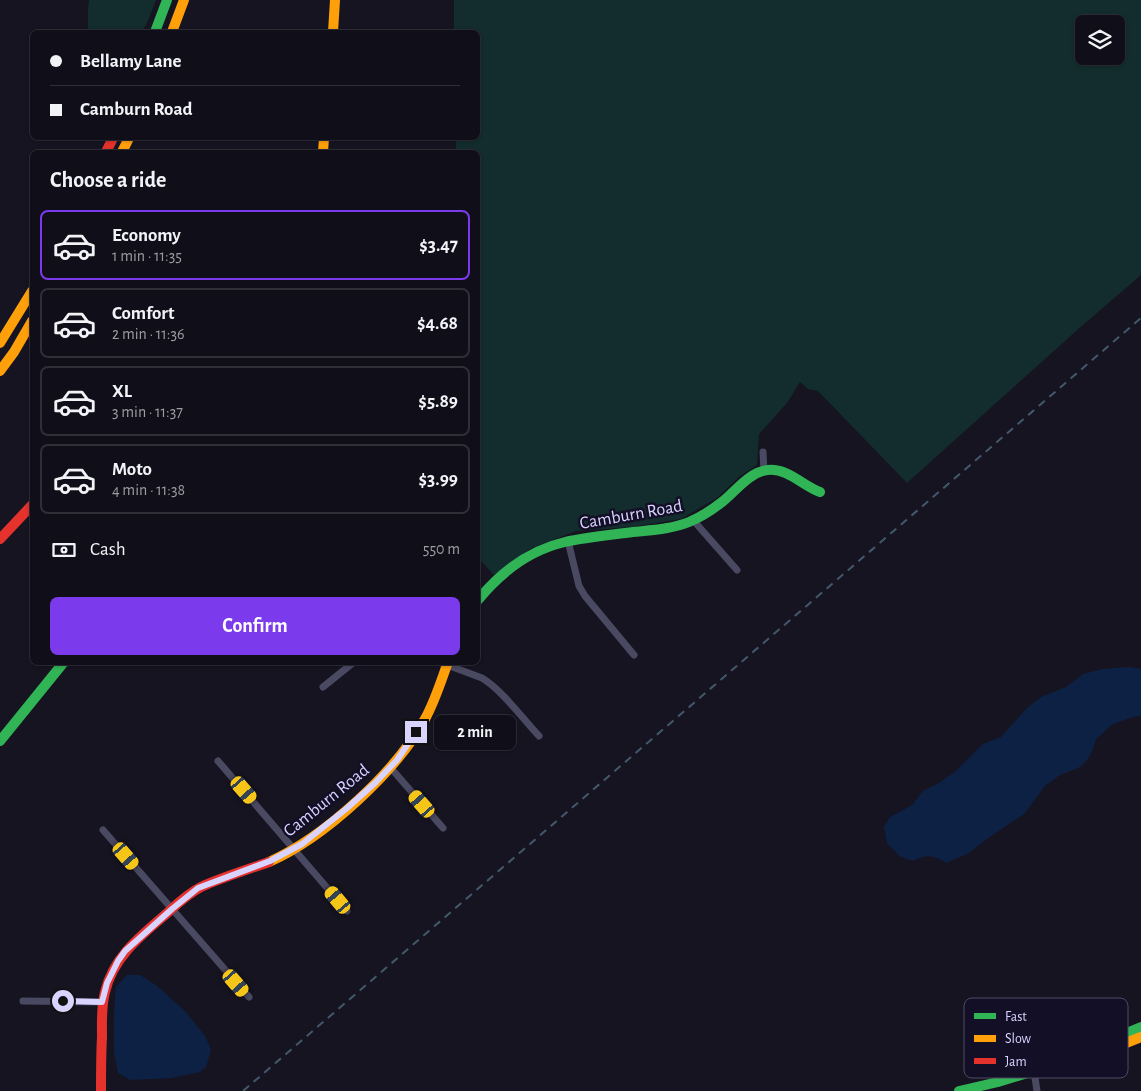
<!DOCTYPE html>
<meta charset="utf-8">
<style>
body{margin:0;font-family:"Alegreya Sans",sans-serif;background:#1e1d26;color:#f1f3f6;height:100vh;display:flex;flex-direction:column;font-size:19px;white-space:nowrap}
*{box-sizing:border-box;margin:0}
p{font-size:16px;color:#9c9ca2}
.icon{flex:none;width:28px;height:28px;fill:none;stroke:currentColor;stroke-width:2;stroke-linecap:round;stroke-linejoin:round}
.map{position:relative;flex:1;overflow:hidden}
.sheet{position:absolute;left:30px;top:150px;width:450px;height:515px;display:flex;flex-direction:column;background:#100f19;border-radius:8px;box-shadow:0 1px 4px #0004,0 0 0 1px #302f38}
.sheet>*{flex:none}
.banner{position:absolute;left:30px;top:30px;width:450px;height:110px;border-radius:8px;box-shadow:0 1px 4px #0004,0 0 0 1px #302f38;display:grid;align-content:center;height:110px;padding:0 20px;background:#100f19}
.controls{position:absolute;left:1075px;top:15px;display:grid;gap:10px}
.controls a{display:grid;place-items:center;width:50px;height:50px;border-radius:8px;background:#100f19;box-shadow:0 1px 4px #0004,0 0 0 1px #302f38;font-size:25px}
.end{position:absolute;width:22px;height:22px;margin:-11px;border:6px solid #d9d4ff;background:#111;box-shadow:0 0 0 2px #111}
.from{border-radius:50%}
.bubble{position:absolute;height:35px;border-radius:8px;background:#100f19;box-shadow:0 1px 4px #0004,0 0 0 1px #302f38;font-size:16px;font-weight:700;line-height:35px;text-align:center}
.car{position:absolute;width:15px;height:30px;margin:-15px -8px;border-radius:6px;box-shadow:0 0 4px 1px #0007;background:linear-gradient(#f5c518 24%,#345 0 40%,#f5c518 0 76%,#345 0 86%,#f5c518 0)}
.banner b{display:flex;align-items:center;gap:18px;height:48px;font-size:19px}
.banner b+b{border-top:1px solid #302f38}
.banner i{width:12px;height:12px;background:#f1f3f6}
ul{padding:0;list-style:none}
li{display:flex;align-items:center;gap:15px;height:70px;margin:0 10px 8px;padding:0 10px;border:2px solid #302f38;border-radius:8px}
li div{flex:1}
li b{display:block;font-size:19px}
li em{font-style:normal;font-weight:700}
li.active{border-color:#7c3aed}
li>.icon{width:45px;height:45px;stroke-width:1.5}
h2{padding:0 20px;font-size:22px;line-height:60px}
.pay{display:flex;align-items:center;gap:12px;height:55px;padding:0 20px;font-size:19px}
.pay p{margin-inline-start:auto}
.action{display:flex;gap:10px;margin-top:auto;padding:10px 20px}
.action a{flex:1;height:58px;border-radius:8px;background:#7c3aed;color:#fff;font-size:20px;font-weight:700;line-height:58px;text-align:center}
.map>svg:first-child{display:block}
.green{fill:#132c2d;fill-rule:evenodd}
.water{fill:#0d2144}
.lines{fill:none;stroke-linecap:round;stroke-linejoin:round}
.street{stroke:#4a4962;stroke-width:7}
.fast{stroke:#30b455;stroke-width:10}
.slow{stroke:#ff9f0a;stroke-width:10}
.jam{stroke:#e5322d;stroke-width:10}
.rail{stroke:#43596b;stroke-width:2;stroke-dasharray:8 6;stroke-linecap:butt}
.route{stroke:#d9d4ff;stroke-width:6}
.labels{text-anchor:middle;stroke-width:5;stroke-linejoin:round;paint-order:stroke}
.street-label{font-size:18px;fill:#d9d4ff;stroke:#130f26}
.key{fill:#130f26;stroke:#4e4a67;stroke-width:1}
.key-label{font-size:14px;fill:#d9d4ff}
</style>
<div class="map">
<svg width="1141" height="1091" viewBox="0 0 1141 1091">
<rect width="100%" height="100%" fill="#161421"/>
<!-- green -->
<g class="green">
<polygon points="89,0 156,0 147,23 141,32 88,32 88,10"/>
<path d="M454 0H1141V275L1084 324 907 483 818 391 808 389 800 382 787 403 759 434 757 465 740 476 717 498 681 519 632 527 576 531 532 548 494 575 482 562 478 565V152H456V138H478V32H454ZM1084 24H1116V56H1084Z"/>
</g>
<!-- water -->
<g class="water">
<path d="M1129 667 1141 669V716L1133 717 1113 724 1096 739 1093 749 1088 759 1080 767 1060 775 1045 786 1024 814 987 839 969 853 947 863C933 856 928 853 913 861L899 856 887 843 884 827 890 817 912 805 923 791 939 783 956 771 983 744 1001 737 1027 708 1041 697 1066 687 1083 674 1103 669Z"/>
<polygon points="127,975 140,975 156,985 186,1012 205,1036 211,1050 206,1067 200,1072 172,1078 130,1080 118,1073 114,1052 114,1011 116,987"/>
</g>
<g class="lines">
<!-- street -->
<g class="street">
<polyline points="763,452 764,471"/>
<polyline points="693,520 737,570"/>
<polyline points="568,541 579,586 585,596 634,655"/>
<path d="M439 662 482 678C502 690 523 719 539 736"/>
<polyline points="323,687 354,662"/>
<polyline points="218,761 347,911"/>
<polyline points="390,767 443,828"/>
<polyline points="103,830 249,997"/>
<polyline points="23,1001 102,1002"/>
<polyline points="1034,1071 1037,1091"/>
</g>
<!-- fast -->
<g class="fast">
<polyline points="155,32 167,0"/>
<path d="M478 600C501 572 530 550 565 542 588 537 611 535 633 532 652 530 672 529 689 522 701 517 712 510 722 502 736 491 749 472 768 470 788 468 803 486 820 492"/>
<polyline points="0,741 64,662"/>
<polyline points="959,1091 998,1082 1034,1071 1141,1027"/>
</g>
<!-- slow -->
<g class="slow">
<polyline points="172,32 184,0"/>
<polyline points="333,32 335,0"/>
<polyline points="122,152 129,138"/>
<polyline points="323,152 324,138"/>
<polyline points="0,343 32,291"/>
<polyline points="0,371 14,352 32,321"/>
<path d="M269 862C325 837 396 772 425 719 435 701 441 681 448 662"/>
<polyline points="1079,1052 1083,1059 1086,1059 1141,1037"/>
</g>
<!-- jam -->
<g class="jam">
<polyline points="106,152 113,138"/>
<polyline points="0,539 32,505"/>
<path d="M101 1091C101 1073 101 1055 102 1037 102 1022 101 1007 105 992 113 958 139 937 165 915 176 905 187 894 201 887 223 877 247 870 269 862"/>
</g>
<!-- rail -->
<polyline class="rail" points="243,1091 1141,318"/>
</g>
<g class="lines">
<!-- route -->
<polyline class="route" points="63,1001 102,1002 107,983 118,961 125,951 172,909 198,888 270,861 302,844 346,809 375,783 397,760 416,732"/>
</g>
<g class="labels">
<!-- street labels -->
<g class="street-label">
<text transform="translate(631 514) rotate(-10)" y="6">Camburn Road</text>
<text transform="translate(326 800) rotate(-39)" y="6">Camburn Road</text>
</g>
</g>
<!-- legend -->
<rect x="964" y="998" width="164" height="80" rx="8" class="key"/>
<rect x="974" y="1013" width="22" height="6" fill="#30b455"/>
<rect x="974" y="1035" width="22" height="7" fill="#ff9f0a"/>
<rect x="974" y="1058" width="22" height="6" fill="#e5322d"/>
<g class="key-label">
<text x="1005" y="1021">Fast</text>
<text x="1005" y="1043">Slow</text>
<text x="1005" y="1066">Jam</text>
</g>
</svg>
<div class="controls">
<a><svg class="icon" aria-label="layers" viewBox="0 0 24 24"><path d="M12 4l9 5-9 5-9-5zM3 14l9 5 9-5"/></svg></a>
</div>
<i class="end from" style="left:63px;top:1001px"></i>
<i class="end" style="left:416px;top:732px"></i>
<div class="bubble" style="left:434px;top:715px;width:82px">2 min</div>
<i class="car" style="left:244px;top:790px;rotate:139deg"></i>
<i class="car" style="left:422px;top:804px;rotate:319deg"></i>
<i class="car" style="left:126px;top:856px;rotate:139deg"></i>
<i class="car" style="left:338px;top:900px;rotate:320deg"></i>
<i class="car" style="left:236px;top:983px;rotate:139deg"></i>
<div class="banner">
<b><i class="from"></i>Bellamy Lane</b>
<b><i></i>Camburn Road</b>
</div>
<section class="sheet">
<h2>Choose a ride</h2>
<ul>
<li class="active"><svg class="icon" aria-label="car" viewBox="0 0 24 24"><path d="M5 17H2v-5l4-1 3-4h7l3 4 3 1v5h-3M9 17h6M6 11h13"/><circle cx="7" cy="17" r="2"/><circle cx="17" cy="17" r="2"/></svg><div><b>Economy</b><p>1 min · 11:35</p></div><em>$3.47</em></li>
<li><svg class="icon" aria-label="car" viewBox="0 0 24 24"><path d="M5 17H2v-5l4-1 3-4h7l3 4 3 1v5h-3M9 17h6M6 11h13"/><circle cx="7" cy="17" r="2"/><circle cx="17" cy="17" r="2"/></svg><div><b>Comfort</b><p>2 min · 11:36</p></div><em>$4.68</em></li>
<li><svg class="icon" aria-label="car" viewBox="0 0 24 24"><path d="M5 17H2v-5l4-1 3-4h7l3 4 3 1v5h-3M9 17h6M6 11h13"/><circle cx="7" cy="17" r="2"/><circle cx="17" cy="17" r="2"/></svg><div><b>XL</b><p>3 min · 11:37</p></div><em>$5.89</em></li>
<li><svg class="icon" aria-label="car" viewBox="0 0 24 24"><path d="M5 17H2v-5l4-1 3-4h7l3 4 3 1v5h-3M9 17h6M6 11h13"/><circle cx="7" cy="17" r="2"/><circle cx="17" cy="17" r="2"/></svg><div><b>Moto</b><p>4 min · 11:38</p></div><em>$3.99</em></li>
</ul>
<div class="pay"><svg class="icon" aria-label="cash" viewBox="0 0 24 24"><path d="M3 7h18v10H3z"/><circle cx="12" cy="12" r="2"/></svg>Cash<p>550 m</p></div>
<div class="action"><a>Confirm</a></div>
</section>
</div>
